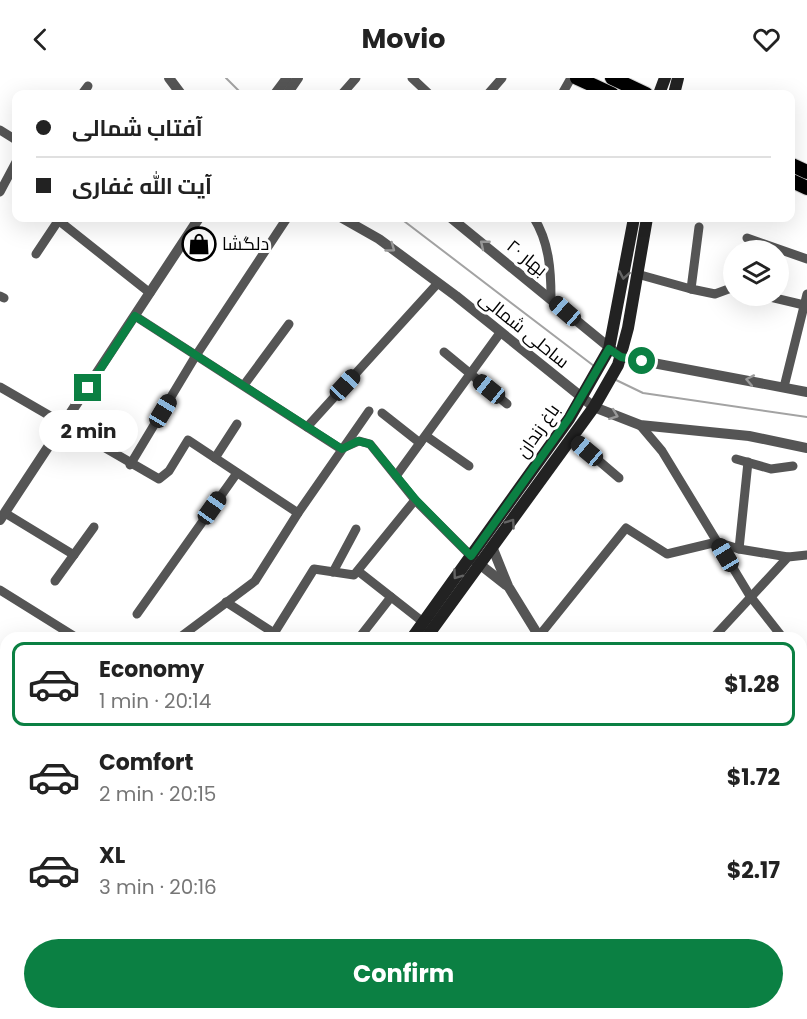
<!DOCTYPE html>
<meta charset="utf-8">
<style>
body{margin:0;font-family:Poppins,Cairo,sans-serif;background:#f6f6f6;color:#222;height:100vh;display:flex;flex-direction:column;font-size:22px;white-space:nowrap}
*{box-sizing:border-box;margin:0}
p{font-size:20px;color:#767676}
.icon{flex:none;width:33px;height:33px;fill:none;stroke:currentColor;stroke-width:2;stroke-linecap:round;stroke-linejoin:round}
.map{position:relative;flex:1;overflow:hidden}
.sheet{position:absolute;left:0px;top:554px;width:807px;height:388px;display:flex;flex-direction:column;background:#fff;border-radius:18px 18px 0 0;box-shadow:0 6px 24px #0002}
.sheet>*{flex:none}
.guide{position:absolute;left:12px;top:12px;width:783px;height:132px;border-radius:12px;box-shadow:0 6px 24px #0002;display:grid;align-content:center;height:132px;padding:0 24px;background:#fff}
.buttons{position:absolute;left:723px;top:162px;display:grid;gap:12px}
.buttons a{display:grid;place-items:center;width:66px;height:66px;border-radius:50%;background:#fff;box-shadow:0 6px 24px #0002;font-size:30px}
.end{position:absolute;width:27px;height:27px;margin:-14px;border:8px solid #0b8043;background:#fff;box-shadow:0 0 0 3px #fff}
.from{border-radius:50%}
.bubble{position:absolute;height:42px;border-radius:21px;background:#fff;box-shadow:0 6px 24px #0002;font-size:20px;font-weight:700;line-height:42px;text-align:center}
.car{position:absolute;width:18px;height:36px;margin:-18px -9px;border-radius:8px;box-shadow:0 0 4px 2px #0007;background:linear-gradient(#222 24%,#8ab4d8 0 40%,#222 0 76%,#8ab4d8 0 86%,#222 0)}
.guide b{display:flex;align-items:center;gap:21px;height:57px;font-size:22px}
.guide b+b{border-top:2px solid #e0e0e0}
.guide i{width:15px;height:15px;background:#222}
ul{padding:10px 0 0;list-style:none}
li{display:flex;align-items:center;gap:18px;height:84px;margin:0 12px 9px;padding:0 12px;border:3px solid transparent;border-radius:12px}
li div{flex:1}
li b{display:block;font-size:22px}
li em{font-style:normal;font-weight:700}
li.selected{border-color:#0b8043}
li>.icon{width:54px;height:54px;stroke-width:1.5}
.cta{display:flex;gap:12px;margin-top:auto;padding:12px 24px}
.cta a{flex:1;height:69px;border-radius:36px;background:#0b8043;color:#fff;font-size:24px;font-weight:700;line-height:69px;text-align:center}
header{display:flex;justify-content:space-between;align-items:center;height:78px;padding:0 24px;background:#fff;font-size:27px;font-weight:700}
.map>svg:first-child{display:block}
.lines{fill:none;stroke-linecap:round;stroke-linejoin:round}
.stream{stroke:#a3a3a3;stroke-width:2}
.primary-casing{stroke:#dbdbdb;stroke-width:16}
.minor{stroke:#555;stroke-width:9}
.tertiary{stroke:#555;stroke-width:10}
.secondary{stroke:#222;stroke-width:12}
.primary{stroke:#000;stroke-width:14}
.oneway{stroke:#999}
.oneway2{stroke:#646464}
.route{stroke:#0b8043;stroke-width:8}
.labels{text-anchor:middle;stroke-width:6;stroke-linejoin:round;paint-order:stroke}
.poi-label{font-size:18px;fill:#000;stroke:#fff;text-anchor:start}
.street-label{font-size:18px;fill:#000;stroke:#fff}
</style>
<header><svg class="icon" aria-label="back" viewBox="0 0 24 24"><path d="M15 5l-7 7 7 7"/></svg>Movio<svg class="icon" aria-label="heart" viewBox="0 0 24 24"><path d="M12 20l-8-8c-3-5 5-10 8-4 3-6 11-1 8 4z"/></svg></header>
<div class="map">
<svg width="807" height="941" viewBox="0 0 807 941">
<rect width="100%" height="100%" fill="#fff"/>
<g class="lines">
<!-- stream -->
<g class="stream">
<polyline points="226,0 242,16"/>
<polyline points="400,140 594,288"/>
<polyline points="614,301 643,315 807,339"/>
</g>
<defs>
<g id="primary">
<polyline points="577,0 612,16"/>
<polyline points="612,0 646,16"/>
<polyline points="790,86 807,94"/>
<polyline points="790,102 807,110"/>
</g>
</defs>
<!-- primary casing -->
<use href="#primary" class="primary-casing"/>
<!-- minor -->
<g class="minor">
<polyline points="412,0 429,16"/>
<polyline points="82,16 88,8"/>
<polyline points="342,16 356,0"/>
<polyline points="488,16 502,0"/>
<polyline points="562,16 571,0"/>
<polyline points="0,52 16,62"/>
<polyline points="0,114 16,84"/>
<path d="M534 140C549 164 551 192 551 220"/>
<polyline points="58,142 150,215"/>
<polyline points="699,149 691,211 715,216 734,209"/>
<polyline points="747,160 807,181"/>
<polyline points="36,176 60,140"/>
<polyline points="637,196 691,211"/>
<polyline points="0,218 4,220"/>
<polyline points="766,218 804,227"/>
<polyline points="135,238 341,371"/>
<polyline points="444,274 507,326"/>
<polyline points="244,307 289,246"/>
<polyline points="0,309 159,401 169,393 188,362 298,435"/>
<polyline points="784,309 807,216"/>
<polyline points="382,335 420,365"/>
<polyline points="640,347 662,373 750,518 783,560"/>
<polyline points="307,349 438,205"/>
<polyline points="426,358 469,388"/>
<polyline points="572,360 619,400"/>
<polyline points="343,370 359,363 370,366 415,422 471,478"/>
<polyline points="215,380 237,346"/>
<polyline points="736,381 771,391 793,388"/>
<polyline points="130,387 195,279 287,140"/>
<polyline points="396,398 500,255"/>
<polyline points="5,435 74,477"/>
<polyline points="739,471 748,384"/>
<polyline points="358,493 423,544"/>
<polyline points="333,494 356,451"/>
<polyline points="55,503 94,449"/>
<polyline points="0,512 77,560"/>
<polyline points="226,524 274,555"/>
<polyline points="137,536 237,395"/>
<polyline points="539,558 626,450 667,476 717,464 739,471 788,479"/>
<polyline points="179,560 255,503 298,435 369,333"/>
<polyline points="271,560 314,491 354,497 415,422"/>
<polyline points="359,560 391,519"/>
<polyline points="713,560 788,479 807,477"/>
<polyline points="0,583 6,574"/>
<polyline points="801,583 807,590"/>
<polyline points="0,602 6,605"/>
<polyline points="801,705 807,698"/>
<polyline points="0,721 6,725"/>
<polyline points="0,742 6,731"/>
<polyline points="0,815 6,805"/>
<polyline points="0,850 6,856"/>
<polyline points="0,862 6,863"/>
<polyline points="113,936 120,941"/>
<polyline points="703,936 704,941"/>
<polyline points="6,941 7,936"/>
<polyline points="49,941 52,936"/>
<polyline points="252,941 256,936"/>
<polyline points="501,941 502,936"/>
<polyline points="595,941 598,936"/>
</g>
<!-- tertiary -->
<g class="tertiary">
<polyline points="169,0 181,16"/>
<polyline points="275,16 287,0"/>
<polyline points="287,16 298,0"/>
<polyline points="342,140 379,161 456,218 594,329 640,347 749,358 807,370"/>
<polyline points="451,140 621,279 807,314"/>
<polyline points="0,442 199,140"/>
<polyline points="493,471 508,508 540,560"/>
<polyline points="473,481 506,507"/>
<polyline points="801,794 807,799"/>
</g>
<!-- secondary -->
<g class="secondary">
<polyline points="659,16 665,0"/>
<polyline points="674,16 678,0"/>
<polyline points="412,560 569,341 609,271 634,140"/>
<polyline points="426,560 594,329 618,287 628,250 647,140"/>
<polyline points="130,941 134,936"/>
<polyline points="145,941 149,936"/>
</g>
<!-- primary -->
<use href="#primary" class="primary"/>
</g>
<!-- one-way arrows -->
<defs><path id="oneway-chevron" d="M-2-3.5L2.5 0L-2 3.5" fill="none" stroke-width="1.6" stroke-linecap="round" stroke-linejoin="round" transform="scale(1.5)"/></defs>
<g class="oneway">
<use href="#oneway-chevron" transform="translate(484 166) rotate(-141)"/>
<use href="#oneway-chevron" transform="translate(391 170) rotate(36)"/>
<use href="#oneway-chevron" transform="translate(750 302) rotate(-169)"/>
<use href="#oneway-chevron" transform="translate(614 337) rotate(21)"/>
</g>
<g class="oneway2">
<use href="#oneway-chevron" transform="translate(624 197) rotate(100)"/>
<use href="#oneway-chevron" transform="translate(511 445) rotate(-55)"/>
<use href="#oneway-chevron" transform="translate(457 497) rotate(126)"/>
</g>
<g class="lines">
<!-- route -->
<polyline class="route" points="88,310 135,238 342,371 358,363 370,366 416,422 471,478 569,340 609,271 621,279 642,283"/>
</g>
<!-- icons -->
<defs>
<symbol id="shop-ring" viewBox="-11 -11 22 22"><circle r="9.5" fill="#fff" stroke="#000" stroke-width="1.5"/><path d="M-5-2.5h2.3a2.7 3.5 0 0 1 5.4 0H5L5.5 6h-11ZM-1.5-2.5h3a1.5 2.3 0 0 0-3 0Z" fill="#000"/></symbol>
</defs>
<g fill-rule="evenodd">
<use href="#shop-ring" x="180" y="147" width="38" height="38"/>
</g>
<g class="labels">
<!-- poi labels -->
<g class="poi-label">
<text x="222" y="172">دلگشا</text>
</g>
<!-- street labels -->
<g class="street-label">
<text transform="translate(527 180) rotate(39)" y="6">بهار ۲۰</text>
<text transform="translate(524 252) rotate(39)" y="6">ساحلی شمالی</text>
<text transform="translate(538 353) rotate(-55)" y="6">باغ زندان</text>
</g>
</g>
</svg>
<div class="buttons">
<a><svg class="icon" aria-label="layers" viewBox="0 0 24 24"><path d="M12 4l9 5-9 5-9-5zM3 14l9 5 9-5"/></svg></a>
</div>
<i class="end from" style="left:642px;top:283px"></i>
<i class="end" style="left:88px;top:310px"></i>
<div class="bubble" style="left:39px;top:332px;width:99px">2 min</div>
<i class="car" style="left:565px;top:233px;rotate:311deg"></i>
<i class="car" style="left:345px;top:307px;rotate:43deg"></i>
<i class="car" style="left:489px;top:311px;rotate:309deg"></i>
<i class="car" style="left:163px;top:333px;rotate:31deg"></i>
<i class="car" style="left:587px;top:373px;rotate:310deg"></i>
<i class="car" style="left:212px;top:430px;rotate:35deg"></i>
<i class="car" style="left:725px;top:477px;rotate:329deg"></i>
<div class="guide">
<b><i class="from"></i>آفتاب شمالی</b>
<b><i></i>آیت الله غفاری</b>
</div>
<section class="sheet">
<ul>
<li class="selected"><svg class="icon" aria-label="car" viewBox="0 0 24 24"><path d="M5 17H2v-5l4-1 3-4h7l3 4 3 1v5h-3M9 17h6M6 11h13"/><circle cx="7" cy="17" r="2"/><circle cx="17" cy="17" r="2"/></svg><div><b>Economy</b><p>1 min · 20:14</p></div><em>$1.28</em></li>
<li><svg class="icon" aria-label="car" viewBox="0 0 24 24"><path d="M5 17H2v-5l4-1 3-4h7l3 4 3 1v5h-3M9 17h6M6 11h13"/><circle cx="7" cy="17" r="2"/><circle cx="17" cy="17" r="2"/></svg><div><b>Comfort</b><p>2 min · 20:15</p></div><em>$1.72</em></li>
<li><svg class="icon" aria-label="car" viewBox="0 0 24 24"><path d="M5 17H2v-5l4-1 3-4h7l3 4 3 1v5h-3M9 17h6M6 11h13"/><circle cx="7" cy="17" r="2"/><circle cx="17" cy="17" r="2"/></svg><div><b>XL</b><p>3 min · 20:16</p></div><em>$2.17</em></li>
</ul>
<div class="cta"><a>Confirm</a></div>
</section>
</div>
